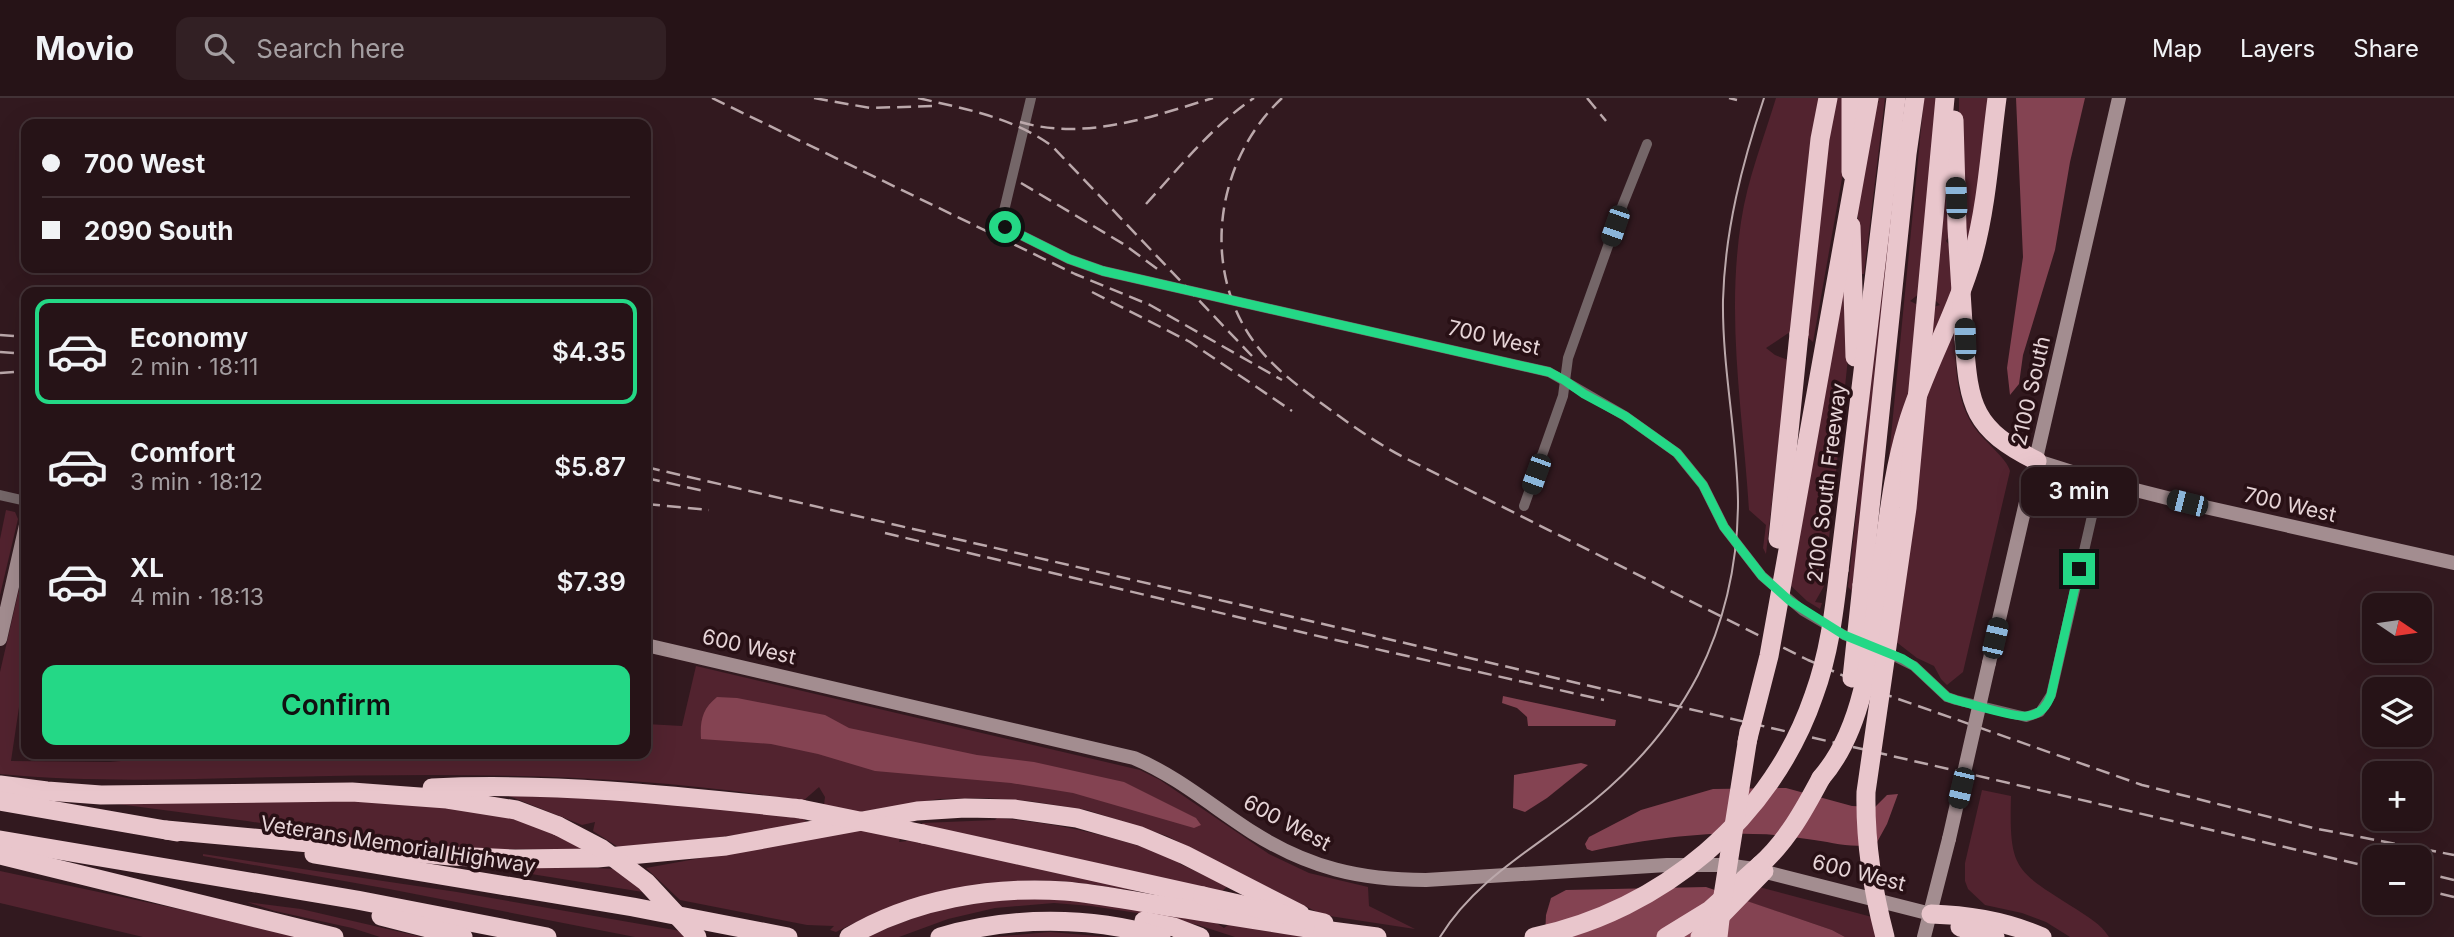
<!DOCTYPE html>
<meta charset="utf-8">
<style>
body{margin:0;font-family:Inter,sans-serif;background:#322024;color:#f1f3f6;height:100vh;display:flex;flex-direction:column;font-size:26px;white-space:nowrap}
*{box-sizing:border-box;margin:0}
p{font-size:23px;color:#a49ea1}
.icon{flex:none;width:38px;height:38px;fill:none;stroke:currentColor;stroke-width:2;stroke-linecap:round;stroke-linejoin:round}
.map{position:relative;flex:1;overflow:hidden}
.side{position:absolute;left:21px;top:189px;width:630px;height:472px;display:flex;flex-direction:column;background:#261317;border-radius:14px;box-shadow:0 7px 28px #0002,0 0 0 2px #423236}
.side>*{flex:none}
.top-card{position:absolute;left:21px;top:21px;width:630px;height:154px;border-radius:14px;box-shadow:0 7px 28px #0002,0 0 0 2px #423236;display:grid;align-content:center;height:154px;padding:0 21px;background:#261317}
.needle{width:46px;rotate:103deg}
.fabs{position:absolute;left:2362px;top:495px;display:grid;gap:14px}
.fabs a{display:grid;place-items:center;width:70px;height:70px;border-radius:14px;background:#261317;box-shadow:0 7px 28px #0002,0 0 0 2px #423236;font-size:35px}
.end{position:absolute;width:32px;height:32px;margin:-16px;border:9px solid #24d886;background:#111;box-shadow:0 0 0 4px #111}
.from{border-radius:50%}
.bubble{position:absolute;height:49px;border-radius:14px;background:#261317;box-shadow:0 7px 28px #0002,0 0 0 2px #423236;font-size:23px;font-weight:600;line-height:49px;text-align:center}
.car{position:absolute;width:21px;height:42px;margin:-21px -10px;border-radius:9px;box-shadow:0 0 5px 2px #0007;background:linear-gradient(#222 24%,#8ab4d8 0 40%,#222 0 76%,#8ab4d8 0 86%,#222 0)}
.top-card b{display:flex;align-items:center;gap:24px;height:66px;font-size:26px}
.top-card b+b{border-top:2px solid #423236}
.top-card i{width:18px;height:18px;background:#f1f3f6}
ul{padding:12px 0 0;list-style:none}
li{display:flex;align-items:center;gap:21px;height:105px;margin:0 14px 10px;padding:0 7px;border:4px solid transparent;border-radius:14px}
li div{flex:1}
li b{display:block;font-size:26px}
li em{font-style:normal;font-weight:600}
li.current{border-color:#24d886}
li>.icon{width:63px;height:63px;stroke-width:1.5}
.cta{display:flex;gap:14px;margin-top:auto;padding:14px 21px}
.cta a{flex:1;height:80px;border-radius:14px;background:#24d886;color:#111;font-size:28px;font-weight:600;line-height:80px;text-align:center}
header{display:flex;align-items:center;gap:42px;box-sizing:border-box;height:98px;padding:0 35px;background:#261317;border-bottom:2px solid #423236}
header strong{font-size:33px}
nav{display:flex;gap:38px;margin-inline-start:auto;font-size:24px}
.search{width:490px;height:63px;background:#322024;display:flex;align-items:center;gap:18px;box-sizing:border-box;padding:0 24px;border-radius:14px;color:#a49ea1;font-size:26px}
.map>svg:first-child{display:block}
.green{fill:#52232f}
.water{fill:#844352}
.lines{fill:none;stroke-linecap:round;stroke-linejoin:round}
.street{stroke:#746668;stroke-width:10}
.secondary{stroke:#a38d90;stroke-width:14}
.highway{stroke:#e9c6cc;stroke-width:19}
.tram{stroke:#bba8ab;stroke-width:2}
.rail{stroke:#bba8ab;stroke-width:2.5;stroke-dasharray:14 7;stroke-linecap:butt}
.secondary-bridge{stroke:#a38d90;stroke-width:14}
.highway-bridge{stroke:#e9c6cc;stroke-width:19}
.route{stroke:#24d886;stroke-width:9}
.labels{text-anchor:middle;stroke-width:7;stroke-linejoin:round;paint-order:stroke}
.street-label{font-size:21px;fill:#e6d4d7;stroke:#281015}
</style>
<header>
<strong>Movio</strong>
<div class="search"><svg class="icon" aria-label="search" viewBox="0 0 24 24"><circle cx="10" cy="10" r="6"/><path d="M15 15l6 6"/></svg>Search here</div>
<nav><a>Map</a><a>Layers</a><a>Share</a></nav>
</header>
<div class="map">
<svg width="2454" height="839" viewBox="0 0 2454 839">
<rect width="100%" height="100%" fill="#32191f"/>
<!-- green -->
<g class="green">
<path d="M1776 0H1819L1790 234 1766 250 1775 257 1788 262 1766 456 1763 450 1766 427 1749 412C1743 315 1726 222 1741 124 1747 82 1764 40 1776 0Z"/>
<polygon points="1832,0 1843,0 1844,69 1813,244 1803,235"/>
<polygon points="1876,0 1885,0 1864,176 1860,176 1857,94 1877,6 1879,4"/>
<polygon points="1924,0 1939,0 1920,195 1910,203 1918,207 1909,307 1889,359"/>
<polygon points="1959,0 1989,0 1984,51 1967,154 1959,26"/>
<polygon points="1943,86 1947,86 1950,137 1946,143 1950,148 1953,201 1925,267 1930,210 1940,207 1932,199"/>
<polygon points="1892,88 1895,103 1852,493 1848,489"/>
<polygon points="1847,152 1848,260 1824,488 1815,504 1822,505 1820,511 1807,503 1788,485"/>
<path d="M1954 228C1956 262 1954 296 1972 326 1981 341 2008 361 2010 373L1963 574 1947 587 1941 581 1934 568 1917 560 1895 543 1922 306Z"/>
<polygon points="6,412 15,414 18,421 0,497 0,441"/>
<path d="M26 461V562L11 663 110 664 196 656H646V626L682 628 696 568 1140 672 1160 682 1269 756 1309 775 1368 789 1369 808 1415 831 1323 817 1167 738 1087 712 1029 703 986 700 939 701 859 714 824 707 825 699 819 689 803 703C631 674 455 675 280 679 185 681 95 685 0 676V574Z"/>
<polygon points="497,690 800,716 806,724 758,734 705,741 618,749 593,733 595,724 582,727 509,698"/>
<path d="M1982 692 2011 698C2009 773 2015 772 2076 811 2088 819 2101 826 2109 839H2070L2046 824 2022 815 1985 807 1968 791 1965 783V765Z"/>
<polygon points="355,702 505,714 587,751 481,751 361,741 247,723 95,703"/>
<path d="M997 720C1062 725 1118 739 1179 762L1180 766 1228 788 1220 795 923 728 922 725 995 722Z"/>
<path d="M871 729 901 736 899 744 921 741 1146 794C1117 791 1089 785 1060 783 980 779 908 798 836 834L830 832 834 828 807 827 680 802 646 770Z"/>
<polygon points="203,756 457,794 686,834 690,839 635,839 389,791 203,758"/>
<polygon points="507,767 619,771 649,795 507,772"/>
<polygon points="0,773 310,839 143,839 0,805"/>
<polygon points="1759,789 1872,819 1879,839 1845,839 1832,832 1746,803"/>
<polygon points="1002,801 1067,801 1215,824 1224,830 1229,826 1307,839 1235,839 1198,827 1144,816 1091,808 1054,805 995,810 948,821 899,839 863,839 933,813"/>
<polygon points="247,804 301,811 422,839 380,839 352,830 275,813"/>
<polygon points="1050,834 1109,839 992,839"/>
</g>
<!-- water -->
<g class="water">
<polygon points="2016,0 2085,0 2070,64 2055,152 2023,257 2019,286 2010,297 2007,270 2023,159"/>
<polygon points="1503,598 1616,622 1615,628 1528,628 1527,619 1517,610 1502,605"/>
<path d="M717 599 737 600 825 617 849 630 977 657 1034 664 1124 684 1196 720 1201 727 1194 730 1073 695 1011 685 875 673 818 656 771 646 701 641C700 623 702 611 717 599Z"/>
<polygon points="1581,665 1588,667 1547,700 1525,714 1513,710 1514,677"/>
<path d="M1786 690 1852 708 1875 709 1887 697 1898 696 1887 726 1876 746C1849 751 1833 744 1807 741 1789 738 1771 736 1753 736 1704 733 1640 742 1592 753L1587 751 1585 746 1589 739 1641 712 1713 691Z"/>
<polygon points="1706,789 1832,832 1845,839 1545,839 1546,817 1551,800 1566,792"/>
</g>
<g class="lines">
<!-- street -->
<g class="street">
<polyline points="1031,0 1003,117 1005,129 1069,161 1103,173 1549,274 1625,318 1677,355 1703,387 1724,429 1762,478 1803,513 1844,537 1860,543"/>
<polyline points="0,397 26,403"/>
<polyline points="1524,408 1563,298 1568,260 1623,106 1647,46"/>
<polyline points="1884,553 1914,568 1947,599 1956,602 2026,619 2040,614 2051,597 2100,383"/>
</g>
<!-- secondary -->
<g class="secondary">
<polyline points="2037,363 2100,383 2187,405 2454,465"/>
<polyline points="0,541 26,427"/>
<path d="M646 547 1134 660C1177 678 1213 709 1252 734 1309 770 1360 782 1426 782L1667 767H1726L1754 771 1931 816"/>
<polyline points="1989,565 2119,0"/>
<polyline points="1924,839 1949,741"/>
</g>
<!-- highway -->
<g class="highway">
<polyline points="1851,74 1851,0"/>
<polyline points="1851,128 1855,259"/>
<polyline points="1799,236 1820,41 1828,0"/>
<path d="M1964 241C1969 309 1973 331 2037 363"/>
<polyline points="1839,472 1896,0"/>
<polyline points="1862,487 1907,56 1915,0"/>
<path d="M1878 491C1887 437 1891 380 1907 328 1924 270 1956 217 1973 158 1987 107 1990 52 1997 0"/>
<polyline points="0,687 47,693 101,697 352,694 447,701 516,712 558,728"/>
<path d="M432 690C555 684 679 698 801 711"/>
<polyline points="0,703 177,734"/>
<polyline points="166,732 451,758 515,761 597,760 726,748 917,713 965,710 1014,711 1077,720 1140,738 1185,757 1300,816"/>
<polyline points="923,736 1203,798"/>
<polyline points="0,742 357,802 547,839"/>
<polyline points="314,756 633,809 788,839"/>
<polyline points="0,757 334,839"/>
<path d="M1760 767C1787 743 1804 712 1821 680"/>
<path d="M1931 816C1968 817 2008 824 2042 839"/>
<polyline points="381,818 463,839"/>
<polyline points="1144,823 1174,829 1200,839"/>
<polyline points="1960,829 1995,839"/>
<path d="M849 839C913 801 992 788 1065 793 1099 796 1132 803 1165 808 1215 815 1264 823 1313 831"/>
<path d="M940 839C1011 818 1090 818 1161 839"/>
<polyline points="1700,839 1764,773"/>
</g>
<!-- tram -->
<path class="tram" d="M1440 839C1474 784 1528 754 1577 716 1627 678 1669 633 1698 577 1725 523 1738 463 1738 403 1737 336 1722 269 1723 202 1725 132 1742 66 1764 0"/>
<!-- rail -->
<g class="rail">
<polyline points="712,0 1075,176 1150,207 1282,282"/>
<polyline points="814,0 870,10 932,8"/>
<path d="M918 0C965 11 1012 19 1052 48L1252 258"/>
<path d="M1282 0C1216 62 1200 169 1254 244 1272 269 1297 287 1321 305 1351 327 1379 347 1411 363L1808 562 1887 597 2142 687 2313 730 2454 757"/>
<polyline points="1587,0 1606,23"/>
<polyline points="1729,0 1737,2"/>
<path d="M1020 24C1085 43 1151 19 1213 0"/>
<polyline points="1021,85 1125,147 1160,173"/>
<path d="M1146 106C1180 69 1212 28 1254 0"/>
<polyline points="1092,194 1190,244 1292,313"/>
<polyline points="0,237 26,239"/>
<polyline points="0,254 26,256"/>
<polyline points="0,275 26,273"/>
<polyline points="646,369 2375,770"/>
<polyline points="646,380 704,393"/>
<polyline points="646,406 709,412"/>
<polyline points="885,435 1309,536 1604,602"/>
<polyline points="2420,774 2454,782"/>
<polyline points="2420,791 2454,799"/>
</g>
<!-- secondary-bridge -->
<polyline class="secondary-bridge" points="1949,741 1989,565"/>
<!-- highway-bridge -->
<g class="highway-bridge">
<polyline points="1954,22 1957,130 1964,241"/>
<polyline points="1778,441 1799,236"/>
<polyline points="1852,580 1862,487"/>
<polyline points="1747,644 1769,558 1869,0"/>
<path d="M1821 680C1864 630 1871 555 1878 491"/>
<polyline points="801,711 923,736"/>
<polyline points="558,728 602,751 646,784 697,839"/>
<polyline points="1203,798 1324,825"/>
<polyline points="1323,832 1377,839"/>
<path d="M1534 839C1661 813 1772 720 1814 597 1829 556 1834 515 1839 472"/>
<polyline points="1666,839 1710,812 1760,767"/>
<polyline points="1718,839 1722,804 1749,633"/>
<path d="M1885 839C1872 790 1865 744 1866 694L1907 410 1945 0"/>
</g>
</g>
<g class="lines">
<!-- route -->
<path class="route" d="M1005 129 1069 161 1103 173 1549 274 1564 282 1584 296 1625 318 1677 355 1703 387 1724 429 1762 478 1790 503 1844 537 1903 561 1914 568 1947 599 1956 602C1971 606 2015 620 2027 618 2040 617 2047 608 2051 597L2079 471"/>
</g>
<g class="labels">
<!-- street labels -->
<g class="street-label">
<text transform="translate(1494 240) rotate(13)" y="7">700 West</text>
<text transform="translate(2031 293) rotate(-77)" y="7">2100 South</text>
<text transform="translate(1827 385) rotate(-83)" y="7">2100 South Freeway</text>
<text transform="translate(2290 407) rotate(13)" y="7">700 West</text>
<text transform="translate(749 549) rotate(13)" y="7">600 West</text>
<text transform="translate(1287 725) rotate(28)" y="7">600 West</text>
<text transform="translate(398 747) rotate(9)" y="7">Veterans Memorial Highway</text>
<text transform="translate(1859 775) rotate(14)" y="7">600 West</text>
</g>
</g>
</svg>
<div class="fabs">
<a><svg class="needle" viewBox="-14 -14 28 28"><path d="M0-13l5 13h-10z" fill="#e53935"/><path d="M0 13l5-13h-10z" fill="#a49ea1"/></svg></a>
<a><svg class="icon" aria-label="layers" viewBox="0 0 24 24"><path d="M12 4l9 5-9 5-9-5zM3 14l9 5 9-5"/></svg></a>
<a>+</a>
<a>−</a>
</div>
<i class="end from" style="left:1005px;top:129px"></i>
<i class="end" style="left:2079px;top:471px"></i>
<div class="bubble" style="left:2021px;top:369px;width:116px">3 min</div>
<i class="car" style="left:1956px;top:100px;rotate:358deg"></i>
<i class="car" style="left:1615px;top:128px;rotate:199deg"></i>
<i class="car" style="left:1965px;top:241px;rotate:358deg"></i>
<i class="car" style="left:1536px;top:376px;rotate:200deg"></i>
<i class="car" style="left:2187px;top:405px;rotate:284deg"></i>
<i class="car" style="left:1995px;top:540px;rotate:13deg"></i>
<i class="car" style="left:1961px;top:690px;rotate:193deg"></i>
<div class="top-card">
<b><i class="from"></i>700 West</b>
<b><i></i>2090 South</b>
</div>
<section class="side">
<ul>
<li class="current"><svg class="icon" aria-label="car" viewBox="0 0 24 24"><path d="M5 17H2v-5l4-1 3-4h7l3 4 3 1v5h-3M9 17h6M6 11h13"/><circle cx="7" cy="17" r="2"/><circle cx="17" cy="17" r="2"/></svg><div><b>Economy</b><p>2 min · 18:11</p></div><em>$4.35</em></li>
<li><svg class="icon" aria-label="car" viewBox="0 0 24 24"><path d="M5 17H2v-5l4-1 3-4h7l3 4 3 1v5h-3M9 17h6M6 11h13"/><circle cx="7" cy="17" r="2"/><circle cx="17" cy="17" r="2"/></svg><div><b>Comfort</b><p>3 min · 18:12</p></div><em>$5.87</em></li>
<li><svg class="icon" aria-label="car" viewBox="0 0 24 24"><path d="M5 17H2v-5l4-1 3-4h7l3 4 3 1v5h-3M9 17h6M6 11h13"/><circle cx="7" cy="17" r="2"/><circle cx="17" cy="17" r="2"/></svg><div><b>XL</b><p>4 min · 18:13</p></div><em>$7.39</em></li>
</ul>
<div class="cta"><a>Confirm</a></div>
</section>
</div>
